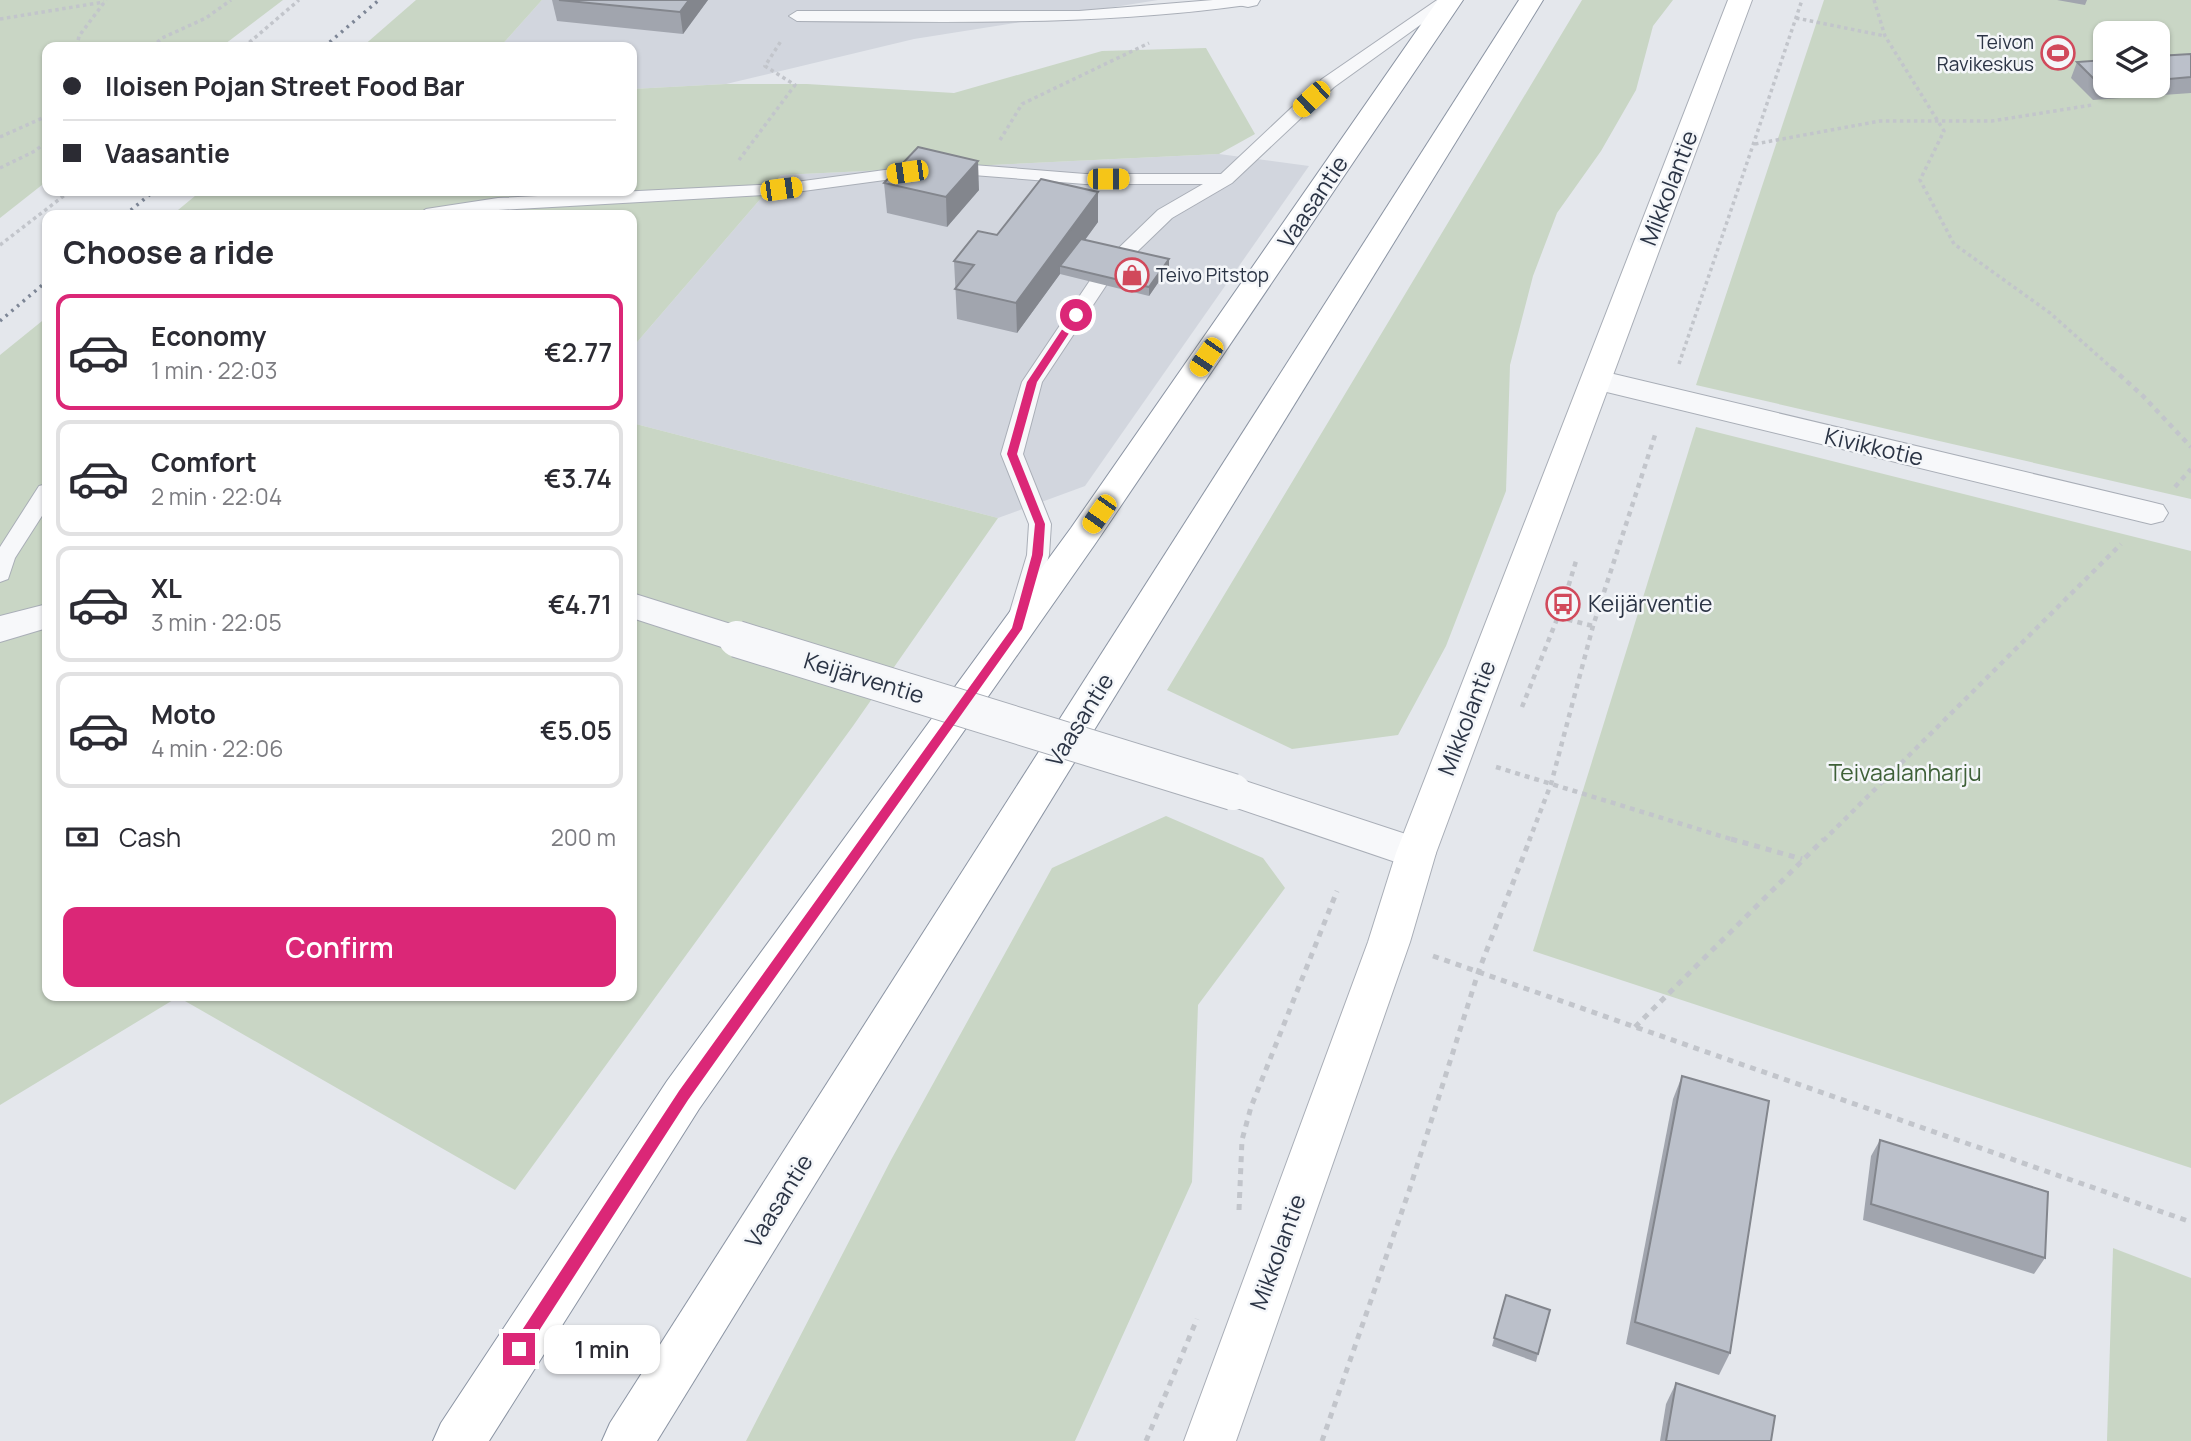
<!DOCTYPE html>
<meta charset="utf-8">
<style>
body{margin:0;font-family:Manrope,sans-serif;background:#f2f2f3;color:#2b2b33;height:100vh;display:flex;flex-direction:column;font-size:26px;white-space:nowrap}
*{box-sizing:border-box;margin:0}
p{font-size:23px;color:#7c7c81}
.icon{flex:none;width:38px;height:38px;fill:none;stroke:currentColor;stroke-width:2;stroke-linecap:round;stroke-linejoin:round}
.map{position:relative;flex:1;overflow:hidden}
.panel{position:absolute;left:42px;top:210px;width:595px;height:791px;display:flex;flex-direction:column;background:#fff;border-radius:14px;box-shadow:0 2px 5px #0004}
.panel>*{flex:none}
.hud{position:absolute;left:42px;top:42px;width:595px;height:154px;border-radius:14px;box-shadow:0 2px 5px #0004;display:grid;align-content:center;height:154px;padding:0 21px;background:#fff}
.controls{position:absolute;left:2093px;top:21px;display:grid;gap:14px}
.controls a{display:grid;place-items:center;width:77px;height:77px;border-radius:14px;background:#fff;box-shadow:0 2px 5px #0004;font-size:35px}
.end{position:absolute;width:32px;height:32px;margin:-16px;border:9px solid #db2777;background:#fff;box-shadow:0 0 0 4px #fff}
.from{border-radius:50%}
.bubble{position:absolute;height:49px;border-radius:14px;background:#fff;box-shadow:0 2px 5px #0004;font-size:23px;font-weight:600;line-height:49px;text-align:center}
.car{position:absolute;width:21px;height:42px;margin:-21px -10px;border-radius:9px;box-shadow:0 0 5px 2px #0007;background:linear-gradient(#f5c518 24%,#345 0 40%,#f5c518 0 76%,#345 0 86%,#f5c518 0)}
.hud b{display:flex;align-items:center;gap:24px;height:66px;font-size:26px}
.hud b+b{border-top:2px solid #e1e1e2}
.hud i{width:18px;height:18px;background:#2b2b33}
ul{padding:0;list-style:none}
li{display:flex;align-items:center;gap:21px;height:116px;margin:0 14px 10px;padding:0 7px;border:4px solid #e1e1e2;border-radius:14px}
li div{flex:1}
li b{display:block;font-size:26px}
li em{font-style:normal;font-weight:600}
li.current{border-color:#db2777}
li>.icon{width:63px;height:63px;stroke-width:1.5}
h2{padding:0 21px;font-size:32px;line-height:84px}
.pay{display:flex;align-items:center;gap:18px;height:77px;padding:0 21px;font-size:26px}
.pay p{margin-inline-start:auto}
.action{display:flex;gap:14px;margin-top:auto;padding:14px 21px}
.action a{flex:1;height:80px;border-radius:14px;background:#db2777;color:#fff;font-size:28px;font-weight:600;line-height:80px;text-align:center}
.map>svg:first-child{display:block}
.built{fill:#d2d6de}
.green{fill:#c9d6c5;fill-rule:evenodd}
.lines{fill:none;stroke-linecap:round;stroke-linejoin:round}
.lane-casing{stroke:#a9aeb7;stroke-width:2}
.street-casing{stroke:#a9aeb7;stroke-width:2}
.secondary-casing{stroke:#a9aeb7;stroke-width:2}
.highway-casing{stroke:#8b94a3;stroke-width:2}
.path-far2{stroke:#c2c5cb;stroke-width:3.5;stroke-dasharray:3.5 3.5;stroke-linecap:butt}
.path-far1{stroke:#c2c5cb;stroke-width:4.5;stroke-dasharray:5 5;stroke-linecap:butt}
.path{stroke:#c2c5cb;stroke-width:5;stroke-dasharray:6 6;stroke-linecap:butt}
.lane{fill:#f7f8fa;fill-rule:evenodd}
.street{fill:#f7f8fa;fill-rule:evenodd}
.secondary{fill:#fff;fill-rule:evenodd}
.highway{fill:#fff;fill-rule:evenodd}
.rail{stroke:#7d8696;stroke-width:3.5;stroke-dasharray:2.5 5;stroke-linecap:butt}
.street-bridge-casing{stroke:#a9aeb7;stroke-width:38;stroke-linecap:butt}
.street-bridge{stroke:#f7f8fa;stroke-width:36}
.wall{fill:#a1a5ae}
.shaded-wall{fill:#83868d}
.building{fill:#bbc0ca;stroke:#83868d;stroke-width:2}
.route{fill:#db2777}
.labels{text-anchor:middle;stroke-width:5;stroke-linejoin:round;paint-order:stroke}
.far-poi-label{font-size:19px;fill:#2b3445;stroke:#f4f6f9;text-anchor:end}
.street-label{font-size:23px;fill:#2b3445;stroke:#f4f6f9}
.poi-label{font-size:23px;fill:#2b3445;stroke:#f4f6f9;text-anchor:start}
.park-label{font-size:23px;fill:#3f6138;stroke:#f4f6f9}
</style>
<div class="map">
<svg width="2191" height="1441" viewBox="0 0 2191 1441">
<rect width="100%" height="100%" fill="#e4e7ec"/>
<!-- built -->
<g class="built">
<polygon points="542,0 1158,0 914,39 726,84 632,89 632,47 500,47"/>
<polygon points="1219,154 1309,166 1085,486 998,518 632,423 632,348 781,175"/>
</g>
<!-- green -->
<g class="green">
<polygon points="0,0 283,0 221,47 47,47 47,181 0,218"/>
<polygon points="416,0 542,0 500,47 362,47"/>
<polygon points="1582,0 1673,0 1653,26 1636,90 1601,151 1557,213 1533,276 1510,365 1506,491 1446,646 1398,735 1292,749 1167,690"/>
<path d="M1824 0H2191V499L1696 385ZM2105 33H2158V86H2105Z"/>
<polygon points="1206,48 1255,134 1219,154 781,175 632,348 632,215 172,215 201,191 632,191 632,89 726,84 807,84 954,93 1102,51"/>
<polygon points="47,317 47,996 632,996 632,423 998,518 853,726 515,1190 178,997 0,1105 0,355"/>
<polygon points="1696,427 2191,551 2191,1168 1533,951"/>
<polygon points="1166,816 1263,858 1285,888 1198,1005 1192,1182 1075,1441 746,1441 891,1160 1052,868"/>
<polygon points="2113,1248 2191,1278 2191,1441 2107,1441"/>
</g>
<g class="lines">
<defs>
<g id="lane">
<path d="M1213 0H1255L1247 5C1097 26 948 22 797 21L789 16 797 11H1079Z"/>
<polygon points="1437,0 1455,0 1334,87 1232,183 1172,218 1113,275 1042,382 1023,454 1051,524 1049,555 1032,618 1028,624 1020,626 1012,624 1008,618 1027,555 1029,524 1001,454 1022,382 1099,267 1158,210 1203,184 1085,184 973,175 907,177 781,194 498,210 461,215 417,215 426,209 498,198 781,184 907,167 973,165 1085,174 1221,174 1322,79"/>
<polygon points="47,484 47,508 15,558 8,579 0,582 0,547 39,486"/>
</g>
<g id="street">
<polygon points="1235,0 1260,0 1257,5 1248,7 1238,5"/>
<polygon points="1597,370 2151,502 2163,505 2168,513 2163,521 2151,524 1586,387 1581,380 1586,373"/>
<polygon points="632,593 750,630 755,639 750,648 737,652 632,618"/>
<polygon points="47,604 47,628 0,642 0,616"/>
<polygon points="1233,777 1430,842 1436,853 1430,864 1416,869 1219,802 1213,792 1219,782"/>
</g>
<polygon id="secondary" points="1728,0 1752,0 1436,853 1410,942 1236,1441 1184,1441 1368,942 1396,853"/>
<g id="highway">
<polygon points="1438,0 1463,0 1095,544 699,1109 489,1441 433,1441 441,1423 667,1081 1071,528"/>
<polygon points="1519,0 1543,0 657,1441 602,1441 610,1423"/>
</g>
</defs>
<!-- lane casing -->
<use href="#lane" class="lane-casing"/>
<!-- street casing -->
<use href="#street" class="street-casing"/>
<!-- secondary casing -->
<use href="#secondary" class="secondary-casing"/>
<!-- highway casing -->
<use href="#highway" class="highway-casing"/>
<!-- path-far2 -->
<g class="path-far2">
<polyline points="1874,0 1885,36 1944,131 1920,180 1954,244 2050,313 2114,370"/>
<polyline points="1796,18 1885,36"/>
<polyline points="0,19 104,2"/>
<polyline points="77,47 79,36 106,0"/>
<polyline points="152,47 162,38 206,18 231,0"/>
<polyline points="244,47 299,0"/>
<polyline points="0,137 47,116"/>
<polyline points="1000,140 1022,104 1149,43"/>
<polyline points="1755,144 1880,121 1992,121 2092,105"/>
<polyline points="739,160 795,85 765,66 781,41"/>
<polyline points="0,168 35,151 47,141"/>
<polyline points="0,245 70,191"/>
<polyline points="1679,364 1802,0"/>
</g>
<!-- path-far1 -->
<g class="path-far1">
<polyline points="2112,368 2143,396 2191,447"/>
<polyline points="2175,487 2191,469"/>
<polyline points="1558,617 1593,626"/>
<polyline points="1522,707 1563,604 1576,561"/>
<polyline points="1496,767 1737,841"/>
<polyline points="1529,841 1551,784 1593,626 1656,432"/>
<polyline points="1823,841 2121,544"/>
</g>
<!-- path -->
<g class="path">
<polyline points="1731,839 1802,859"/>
<polyline points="1433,956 2191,1222"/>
<polyline points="1635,1027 1824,839"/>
<polyline points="1239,1210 1242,1140 1251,1107 1337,891"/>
<polyline points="1146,1441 1197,1319"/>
<polyline points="1322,1441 1409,1191 1479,970 1530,839"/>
</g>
<!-- lane -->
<use href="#lane" class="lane"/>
<!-- street -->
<use href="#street" class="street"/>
<!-- secondary -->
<use href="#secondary" class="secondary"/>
<!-- highway -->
<use href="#highway" class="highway"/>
<!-- rail -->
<g class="rail">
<polyline points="324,47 379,0"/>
<polyline points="125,215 154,191"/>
<polyline points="0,321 47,281"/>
</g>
<defs>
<polyline id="street-bridge" points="737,639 1233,792"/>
</defs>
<!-- street-bridge casing -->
<use href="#street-bridge" class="street-bridge-casing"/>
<!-- street-bridge -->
<use href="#street-bridge" class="street-bridge"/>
</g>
<!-- wall -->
<g class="wall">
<polygon points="552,0 708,0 683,34 557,21"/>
<polygon points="2057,0 2087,0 2085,5"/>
<polygon points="2191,54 2191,93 2093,100 2071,78 2077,62 2105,60 2105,86 2158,86 2158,56"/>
<polygon points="884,183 979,190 947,227 887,213"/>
<polygon points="1098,222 1085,240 1169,259 1169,267 1149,296 1060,274 1017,333 957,319 954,261 997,235"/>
<polygon points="1682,1076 1730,1353 1719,1375 1626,1344 1673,1099"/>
<polygon points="1880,1140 2045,1258 2034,1274 1863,1220 1871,1156"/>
<polygon points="1506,1295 1538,1354 1536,1362 1492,1346"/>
<polygon points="1676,1383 1771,1441 1660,1441 1666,1404"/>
</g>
<!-- shaded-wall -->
<g class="shaded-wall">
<polygon points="689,0 708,0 683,34 680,12"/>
<polygon points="978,161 979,190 947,227 946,197"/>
<polygon points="1098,192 1098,222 1065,267 1060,266 1060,274 1017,333 1016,303"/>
<polygon points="1169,259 1169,267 1149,296 1149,287"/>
</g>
<!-- building -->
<g class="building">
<polygon points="559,0 689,0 680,12"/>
<polygon points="2191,54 2191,77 2158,80 2158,56"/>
<polygon points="2105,60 2105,84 2099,84 2077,62"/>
<polygon points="918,147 978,161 946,197 884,183"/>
<polygon points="1041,179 1098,192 1016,303 955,289 974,265 954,261 978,231 997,235"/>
<polygon points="1081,239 1169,259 1149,287 1060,266"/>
<polygon points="1682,1076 1769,1101 1730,1353 1635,1322"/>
<polygon points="1880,1140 2048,1192 2045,1258 1871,1204"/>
<polygon points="1506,1295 1550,1310 1538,1354 1494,1338"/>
<polygon points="1676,1383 1775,1416 1771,1441 1666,1441"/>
</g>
<!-- route -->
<polygon class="route" points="1076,313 1081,315 1037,382 1017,454 1045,524 1043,555 1022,629 688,1100 524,1354 513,1354 511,1349 513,1344 679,1091 1012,628 1032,555 1035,524 1007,454 1027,382 1073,313"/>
<!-- icons -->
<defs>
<symbol id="stadium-ring" viewBox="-11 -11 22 22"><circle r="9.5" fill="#f4f6f9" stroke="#d1495b" stroke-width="1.5"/><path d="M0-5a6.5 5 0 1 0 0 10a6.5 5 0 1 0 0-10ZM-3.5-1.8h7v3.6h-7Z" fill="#d1495b"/></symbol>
<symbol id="shop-ring" viewBox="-11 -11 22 22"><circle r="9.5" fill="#f4f6f9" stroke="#d1495b" stroke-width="1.5"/><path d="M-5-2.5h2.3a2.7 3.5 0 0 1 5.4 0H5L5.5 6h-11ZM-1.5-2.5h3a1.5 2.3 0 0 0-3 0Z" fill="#d1495b"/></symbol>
<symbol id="bus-ring" viewBox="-11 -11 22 22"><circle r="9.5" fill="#f4f6f9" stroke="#d1495b" stroke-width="1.5"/><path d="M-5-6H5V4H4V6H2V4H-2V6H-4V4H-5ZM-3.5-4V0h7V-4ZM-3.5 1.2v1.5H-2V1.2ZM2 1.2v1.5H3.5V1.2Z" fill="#d1495b"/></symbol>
</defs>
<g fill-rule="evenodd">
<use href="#stadium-ring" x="2039" y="34" width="38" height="38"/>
<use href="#shop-ring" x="1113" y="256" width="38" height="38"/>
<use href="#bus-ring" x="1544" y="585" width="38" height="38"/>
</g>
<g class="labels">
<!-- far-poi labels -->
<g class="far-poi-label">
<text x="2034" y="49">Teivon<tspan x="2034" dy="22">Ravikeskus</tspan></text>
<text x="1156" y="282" text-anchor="start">Teivo Pitstop</text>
</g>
<!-- street labels -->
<g class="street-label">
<text transform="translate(1669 188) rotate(-69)" y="8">Mikkolantie</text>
<text transform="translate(1313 202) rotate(-56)" y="8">Vaasantie</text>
<text transform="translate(1874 447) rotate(13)" y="8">Kivikkotie</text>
<text transform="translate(864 678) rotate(17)" y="8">Keijärventie</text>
<text transform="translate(1467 718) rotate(-69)" y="8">Mikkolantie</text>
<text transform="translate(1080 720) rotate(-58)" y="8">Vaasantie</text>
<text transform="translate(779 1201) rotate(-58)" y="8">Vaasantie</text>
<text transform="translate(1278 1252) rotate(-70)" y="8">Mikkolantie</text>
</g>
<!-- poi labels -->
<g class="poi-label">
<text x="1588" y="612">Keijärventie</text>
</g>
<!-- park labels -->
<g class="park-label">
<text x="1905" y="781">Teivaalanharju</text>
</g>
</g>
</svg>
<div class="controls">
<a><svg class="icon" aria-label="layers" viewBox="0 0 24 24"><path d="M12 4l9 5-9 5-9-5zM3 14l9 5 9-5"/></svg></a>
</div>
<i class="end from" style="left:1076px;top:315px"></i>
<i class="end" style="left:519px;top:1349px"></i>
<div class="bubble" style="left:544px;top:1325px;width:116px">1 min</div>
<i class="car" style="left:1311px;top:99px;rotate:227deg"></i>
<i class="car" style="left:907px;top:172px;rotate:262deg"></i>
<i class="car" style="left:1108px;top:179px;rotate:90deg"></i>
<i class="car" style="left:781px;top:189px;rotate:82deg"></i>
<i class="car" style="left:1206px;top:357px;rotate:214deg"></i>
<i class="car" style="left:1099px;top:514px;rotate:215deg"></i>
<div class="hud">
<b><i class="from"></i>Iloisen Pojan Street Food Bar</b>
<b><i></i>Vaasantie</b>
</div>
<section class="panel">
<h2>Choose a ride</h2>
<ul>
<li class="current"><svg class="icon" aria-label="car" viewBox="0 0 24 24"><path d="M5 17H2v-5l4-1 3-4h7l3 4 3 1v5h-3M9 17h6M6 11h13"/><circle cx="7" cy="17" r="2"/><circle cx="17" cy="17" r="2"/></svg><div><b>Economy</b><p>1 min · 22:03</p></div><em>€2.77</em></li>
<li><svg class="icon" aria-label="car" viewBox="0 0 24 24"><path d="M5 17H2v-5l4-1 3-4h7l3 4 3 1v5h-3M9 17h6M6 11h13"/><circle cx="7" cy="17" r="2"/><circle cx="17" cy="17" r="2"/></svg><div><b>Comfort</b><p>2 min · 22:04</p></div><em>€3.74</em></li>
<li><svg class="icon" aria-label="car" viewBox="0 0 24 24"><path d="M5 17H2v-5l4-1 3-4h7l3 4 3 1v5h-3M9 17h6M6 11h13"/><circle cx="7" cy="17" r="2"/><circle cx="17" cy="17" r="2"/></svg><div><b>XL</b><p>3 min · 22:05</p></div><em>€4.71</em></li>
<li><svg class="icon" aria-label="car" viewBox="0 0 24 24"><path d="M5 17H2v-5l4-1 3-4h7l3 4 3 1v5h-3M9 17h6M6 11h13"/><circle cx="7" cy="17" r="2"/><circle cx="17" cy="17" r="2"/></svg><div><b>Moto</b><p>4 min · 22:06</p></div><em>€5.05</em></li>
</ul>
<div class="pay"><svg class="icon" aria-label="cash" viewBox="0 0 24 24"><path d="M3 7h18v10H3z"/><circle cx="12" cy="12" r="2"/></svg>Cash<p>200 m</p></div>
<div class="action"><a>Confirm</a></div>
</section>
</div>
